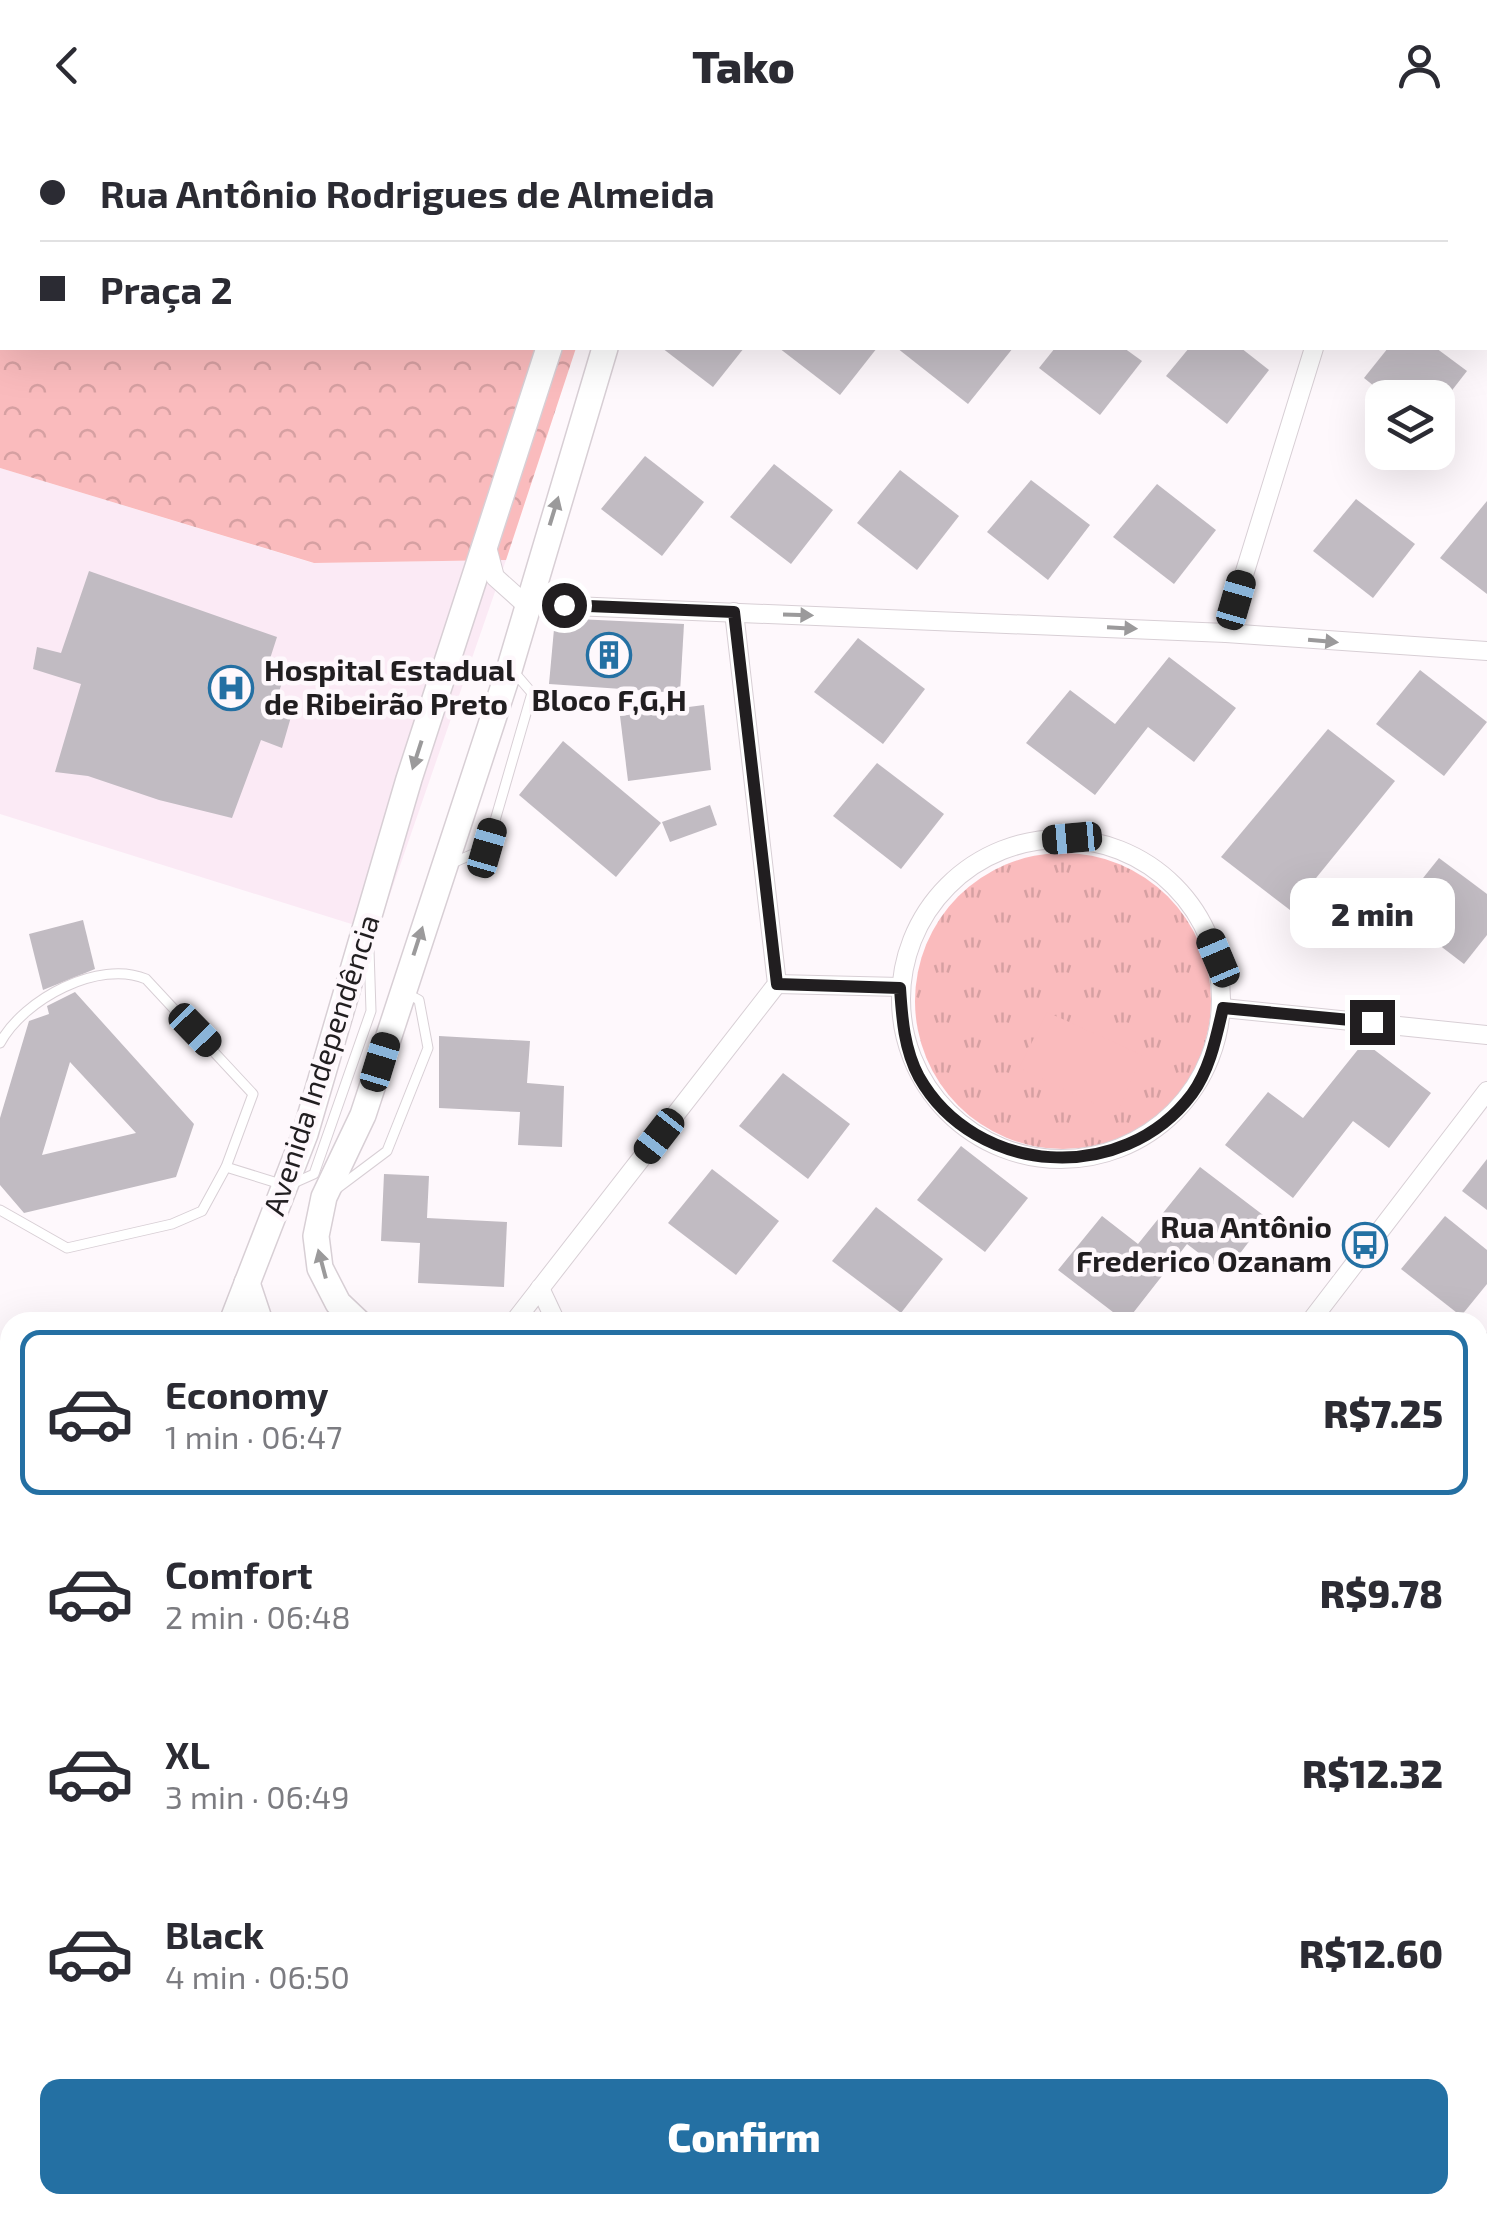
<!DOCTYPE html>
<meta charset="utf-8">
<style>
body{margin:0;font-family:"Exo 2",sans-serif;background:#f2f2f3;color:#2b2b33;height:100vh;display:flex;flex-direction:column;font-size:38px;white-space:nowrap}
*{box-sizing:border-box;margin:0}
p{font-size:32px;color:#7c7c81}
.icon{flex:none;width:55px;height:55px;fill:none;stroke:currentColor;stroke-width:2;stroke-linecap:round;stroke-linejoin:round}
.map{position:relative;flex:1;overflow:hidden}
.sheet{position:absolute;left:0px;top:1182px;width:1488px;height:902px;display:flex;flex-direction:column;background:#fff;border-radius:30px 30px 0 0;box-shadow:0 10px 40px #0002}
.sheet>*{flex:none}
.hud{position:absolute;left:0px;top:0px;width:1488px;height:220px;box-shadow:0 10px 40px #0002;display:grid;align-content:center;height:220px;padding:0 40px;background:#fff}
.tools{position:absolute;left:1365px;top:250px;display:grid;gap:20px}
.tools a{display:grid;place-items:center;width:90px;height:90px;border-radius:20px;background:#fff;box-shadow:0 10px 40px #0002;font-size:50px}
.end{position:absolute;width:45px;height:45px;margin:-22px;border:12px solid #211e20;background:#fff;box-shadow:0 0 0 5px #fff}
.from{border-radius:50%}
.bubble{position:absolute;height:70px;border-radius:20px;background:#fff;box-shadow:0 10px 40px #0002;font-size:32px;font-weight:800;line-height:70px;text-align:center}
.car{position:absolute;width:30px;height:60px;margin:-30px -15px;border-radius:12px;box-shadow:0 0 8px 2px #0007;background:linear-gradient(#222 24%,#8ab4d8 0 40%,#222 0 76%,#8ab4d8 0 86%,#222 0)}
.hud b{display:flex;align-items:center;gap:35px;height:95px;font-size:38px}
.hud b+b{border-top:2px solid #e1e1e2}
.hud i{width:25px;height:25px;background:#2b2b33}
ul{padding:18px 0 0;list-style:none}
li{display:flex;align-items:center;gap:30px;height:165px;margin:0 20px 15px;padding:0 20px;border:5px solid transparent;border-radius:20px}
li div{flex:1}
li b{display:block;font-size:38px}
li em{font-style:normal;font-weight:800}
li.selected{border-color:#2470a3}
li>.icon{width:90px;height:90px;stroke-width:1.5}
.cta{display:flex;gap:20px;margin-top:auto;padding:20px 40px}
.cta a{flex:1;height:115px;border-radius:20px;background:#2470a3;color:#fff;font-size:40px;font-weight:800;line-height:115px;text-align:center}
header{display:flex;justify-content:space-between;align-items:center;height:130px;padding:0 40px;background:#fff;font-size:45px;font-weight:800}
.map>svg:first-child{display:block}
.built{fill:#fbeaf5}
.grass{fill:url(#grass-tufts)}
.forest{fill:url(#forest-crowns)}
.garden{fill:#fabbbd}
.building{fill:#c1bbc2;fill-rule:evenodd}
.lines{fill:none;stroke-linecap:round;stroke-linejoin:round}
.service-casing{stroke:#d8cfd5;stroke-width:11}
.minor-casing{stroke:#d8cfd5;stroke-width:20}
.secondary-casing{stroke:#d8cfd5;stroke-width:28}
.service{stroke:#fff;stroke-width:9}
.minor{stroke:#fff;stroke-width:18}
.secondary{stroke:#fff;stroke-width:25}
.oneway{fill:#9b9a9b}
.route{stroke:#211e20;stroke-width:12}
.labels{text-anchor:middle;stroke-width:9;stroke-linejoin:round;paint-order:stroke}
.poi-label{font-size:30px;font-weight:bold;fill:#211e20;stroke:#fef8fc;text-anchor:start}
.street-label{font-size:30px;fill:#211e20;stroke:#fef8fc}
</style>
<header><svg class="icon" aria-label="back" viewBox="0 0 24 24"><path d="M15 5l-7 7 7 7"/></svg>Tako<svg class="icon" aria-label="person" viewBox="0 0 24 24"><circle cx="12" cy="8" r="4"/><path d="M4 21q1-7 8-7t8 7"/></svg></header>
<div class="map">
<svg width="1487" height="2084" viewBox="0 0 1487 2084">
<defs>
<pattern id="grass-tufts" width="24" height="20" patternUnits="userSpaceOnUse" patternTransform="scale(2.5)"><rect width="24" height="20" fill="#fabbbd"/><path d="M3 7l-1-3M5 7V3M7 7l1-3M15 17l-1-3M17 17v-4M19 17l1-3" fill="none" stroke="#d6a0a2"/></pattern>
<pattern id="forest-crowns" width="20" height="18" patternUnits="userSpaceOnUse" patternTransform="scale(2.5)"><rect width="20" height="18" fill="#fabbbd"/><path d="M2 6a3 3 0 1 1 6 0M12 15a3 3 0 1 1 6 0" fill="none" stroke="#d6a0a2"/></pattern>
</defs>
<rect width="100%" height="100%" fill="#fef8fc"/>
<!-- built -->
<polygon class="built" points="0,338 313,433 506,430 377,802 0,684"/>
<!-- grass -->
<circle class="grass" cx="1063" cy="871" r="148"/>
<!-- forest -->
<g class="forest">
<polygon points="1035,0 1487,0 1487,119 1485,2"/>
<polygon points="0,152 2,218 576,218 506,430 314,433 0,338"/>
<polygon points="0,1994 10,2000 10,2075 138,2075 153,2084 0,2084"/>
</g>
<!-- garden -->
<polygon class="garden" points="1047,882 1142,925 1117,984 1019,938"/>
<!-- building -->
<g class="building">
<polygon points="662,218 744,218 713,257"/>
<polygon points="779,218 877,218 840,265"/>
<polygon points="897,218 1013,218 968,274"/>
<polygon points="1055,218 1124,218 1142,231 1100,285 1039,238"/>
<polygon points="1189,218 1241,218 1269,240 1227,294 1166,246"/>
<polygon points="1388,218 1436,218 1467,241 1446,268 1389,268 1364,248"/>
<polygon points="645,326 704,372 662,426 601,379"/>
<polygon points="774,334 833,380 791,434 730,387"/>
<polygon points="900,340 959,386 917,440 857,393"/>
<polygon points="1031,350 1090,395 1048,450 987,402"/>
<polygon points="1157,354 1216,400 1174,454 1113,407"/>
<polygon points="1356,369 1415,414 1373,468 1313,421"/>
<polygon points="1487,371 1487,464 1440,428"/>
<polygon points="89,441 277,507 267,538 282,553 275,573 295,573 282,618 261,610 232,688 159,670 88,646 55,642 81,554 33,539 37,517 61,523"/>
<polygon points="555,488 684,494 680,563 549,554"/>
<polygon points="858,508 925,559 883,614 814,562"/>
<polygon points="1169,527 1236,578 1194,632 1148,597 1095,665 1026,613 1070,560 1115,594"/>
<polygon points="1420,540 1487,592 1444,646 1376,594"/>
<polygon points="704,575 711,640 628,651 620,586"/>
<polygon points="1328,599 1395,651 1290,780 1221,727"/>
<polygon points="563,611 661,693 616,747 519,665"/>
<polygon points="877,633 944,684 901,739 833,686"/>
<polygon points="710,675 717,695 670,712 662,692"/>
<polygon points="1439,728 1487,764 1487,805 1464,834 1396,782"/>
<polygon points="83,790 95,839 43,860 29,804"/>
<path d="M75 862 194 994 176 1047 24 1083 0 1055V988L29 891 49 884 47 876ZM70 932 136 1003 42 1025Z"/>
<polygon points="439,906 530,911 527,953 564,956 562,1017 518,1015 520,982 439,978"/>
<polygon points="1364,912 1431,963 1389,1018 1353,991 1293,1068 1225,1015 1268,962 1303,988"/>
<polygon points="783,943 850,994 808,1049 739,996"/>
<polygon points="961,1016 1028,1068 985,1122 917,1070"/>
<polygon points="1487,1029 1487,1080 1462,1061"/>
<polygon points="1200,1037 1267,1088 1225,1143 1187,1114 1126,1192 1058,1140 1102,1086 1138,1114"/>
<polygon points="712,1039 779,1091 736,1145 668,1093"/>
<polygon points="384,1044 429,1046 427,1088 507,1092 504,1157 418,1153 420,1113 381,1111"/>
<polygon points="876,1077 943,1129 901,1183 832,1131"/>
<polygon points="1445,1086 1487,1120 1487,1154 1461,1186 1401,1139"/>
</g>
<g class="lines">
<defs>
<g id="service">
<polyline points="728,2 728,0"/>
<polyline points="450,734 487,718 532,563 514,542"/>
<path d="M0 913C24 869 99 829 146 849L253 964 226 1037 287 1056 314 1044 371 881 369 820"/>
<polyline points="335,1060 387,1021 428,918 419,870 406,863"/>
<polyline points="0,1080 67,1118 172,1094 202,1081 226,1037"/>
<polyline points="1478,1221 1487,1208"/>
<polyline points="1481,1523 1487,1526"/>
</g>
<g id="minor">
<polyline points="1485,146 1487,146"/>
<polyline points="486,413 495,447 525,474 1226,503 1487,521"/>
<polyline points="1226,503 1314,218"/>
<circle cx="1061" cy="869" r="160"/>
<polyline points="777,854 900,857"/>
<polyline points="1223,878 1487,905"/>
<polyline points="540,1158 556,1192"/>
<polyline points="514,1192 777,854 734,482"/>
<polyline points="1310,1192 1487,961"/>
<polyline points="1478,1405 1487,1392"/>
<polyline points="1478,1738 1487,1741"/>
<polyline points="1478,1780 1487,1768"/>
<polyline points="1478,1856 1487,1851"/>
<polyline points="104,2075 125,2084"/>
<polyline points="587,2084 594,2075"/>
<polyline points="966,2084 973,2075"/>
<polyline points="1245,2084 1252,2075"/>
</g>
<g id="secondary">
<polyline points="621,2 622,0"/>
<polyline points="677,2 678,0"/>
<polyline points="247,1153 260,1192"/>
<polyline points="232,1192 305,1004 409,649 549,218"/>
<polyline points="358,1192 338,1173 320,1138 316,1106 324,1067 363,985 510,537 605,218"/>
<polyline points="1478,1265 1487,1267"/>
<polyline points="1478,1329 1487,1333"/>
</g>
</defs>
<!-- service casing -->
<use href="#service" class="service-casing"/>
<!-- minor casing -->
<use href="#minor" class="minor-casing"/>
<!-- secondary casing -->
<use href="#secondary" class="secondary-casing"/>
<!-- service -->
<use href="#service" class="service"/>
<!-- minor -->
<use href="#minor" class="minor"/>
<!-- secondary -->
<use href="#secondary" class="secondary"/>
</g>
<!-- one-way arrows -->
<defs><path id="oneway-solid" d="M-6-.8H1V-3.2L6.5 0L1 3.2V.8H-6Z" transform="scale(2.5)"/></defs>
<g class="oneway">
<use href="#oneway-solid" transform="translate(554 381) rotate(-73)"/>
<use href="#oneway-solid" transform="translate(798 485) rotate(2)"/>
<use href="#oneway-solid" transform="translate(1122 498) rotate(3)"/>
<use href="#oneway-solid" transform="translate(1323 511) rotate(5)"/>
<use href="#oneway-solid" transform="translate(417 625) rotate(108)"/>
<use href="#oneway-solid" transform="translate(418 811) rotate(-72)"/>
<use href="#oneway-solid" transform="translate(322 1134) rotate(-105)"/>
</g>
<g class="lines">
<!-- route -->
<path class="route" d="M564 475 734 482 777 854 900 858C902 888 904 919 919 947 975 1046 1123 1056 1192 964 1210 939 1216 908 1223 878L1372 892"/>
</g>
<!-- icons -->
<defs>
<symbol id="building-ring" viewBox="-11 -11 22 22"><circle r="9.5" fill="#fef8fc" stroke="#2470a3" stroke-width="1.5"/><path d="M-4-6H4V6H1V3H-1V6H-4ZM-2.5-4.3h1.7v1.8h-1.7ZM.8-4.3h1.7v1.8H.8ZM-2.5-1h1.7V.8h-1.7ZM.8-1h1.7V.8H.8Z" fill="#2470a3"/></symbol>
<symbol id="hospital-ring" viewBox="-11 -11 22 22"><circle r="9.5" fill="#fef8fc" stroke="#2470a3" stroke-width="1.5"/><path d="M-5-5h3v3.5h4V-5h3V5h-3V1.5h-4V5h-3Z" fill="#2470a3"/></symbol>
<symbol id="bus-ring" viewBox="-11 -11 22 22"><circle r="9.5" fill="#fef8fc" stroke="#2470a3" stroke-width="1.5"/><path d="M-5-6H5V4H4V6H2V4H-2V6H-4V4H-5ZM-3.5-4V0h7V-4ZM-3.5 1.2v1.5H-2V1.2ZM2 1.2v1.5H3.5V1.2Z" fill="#2470a3"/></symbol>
</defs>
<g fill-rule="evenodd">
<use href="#building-ring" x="584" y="500" width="50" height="50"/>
<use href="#hospital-ring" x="206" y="533" width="50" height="50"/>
<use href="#bus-ring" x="1340" y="1090" width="50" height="50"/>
</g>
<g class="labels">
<!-- poi labels -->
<g class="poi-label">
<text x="264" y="551">Hospital Estadual<tspan x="264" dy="34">de Ribeirão Preto</tspan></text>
<text x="609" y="581" text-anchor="middle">Bloco F,G,H</text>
<text x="1332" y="1108" text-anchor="end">Rua Antônio<tspan x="1332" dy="34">Frederico Ozanam</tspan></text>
</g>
<!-- street labels -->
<g class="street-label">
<text transform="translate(322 935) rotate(-72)" y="10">Avenida Independência</text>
</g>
</g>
</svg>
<div class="tools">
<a><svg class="icon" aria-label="layers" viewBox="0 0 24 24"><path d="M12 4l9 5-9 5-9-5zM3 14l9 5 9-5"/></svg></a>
</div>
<i class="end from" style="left:564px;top:475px"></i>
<i class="end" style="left:1372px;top:892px"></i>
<div class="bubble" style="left:1290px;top:748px;width:165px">2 min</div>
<i class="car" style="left:1236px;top:470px;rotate:16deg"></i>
<i class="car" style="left:1072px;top:708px;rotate:265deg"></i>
<i class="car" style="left:487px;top:718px;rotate:16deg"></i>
<i class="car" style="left:1218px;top:828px;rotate:337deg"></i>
<i class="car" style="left:195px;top:900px;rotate:136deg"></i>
<i class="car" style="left:380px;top:932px;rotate:17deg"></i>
<i class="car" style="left:659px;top:1006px;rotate:218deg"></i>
<div class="hud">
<b><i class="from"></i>Rua Antônio Rodrigues de Almeida</b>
<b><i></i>Praça 2</b>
</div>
<section class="sheet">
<ul>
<li class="selected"><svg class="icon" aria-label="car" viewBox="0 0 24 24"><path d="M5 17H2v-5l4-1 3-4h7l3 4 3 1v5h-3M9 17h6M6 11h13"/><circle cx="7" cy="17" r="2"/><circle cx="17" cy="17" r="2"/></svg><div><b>Economy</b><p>1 min · 06:47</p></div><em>R$7.25</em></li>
<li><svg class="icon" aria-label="car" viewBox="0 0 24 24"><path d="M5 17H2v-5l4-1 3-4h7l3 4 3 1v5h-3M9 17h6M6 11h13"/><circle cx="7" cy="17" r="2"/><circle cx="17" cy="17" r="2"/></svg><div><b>Comfort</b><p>2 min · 06:48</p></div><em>R$9.78</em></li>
<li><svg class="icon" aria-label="car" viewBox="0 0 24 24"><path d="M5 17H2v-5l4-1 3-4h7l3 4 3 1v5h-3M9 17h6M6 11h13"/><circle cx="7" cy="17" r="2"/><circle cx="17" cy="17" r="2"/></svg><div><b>XL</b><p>3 min · 06:49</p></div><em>R$12.32</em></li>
<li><svg class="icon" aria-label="car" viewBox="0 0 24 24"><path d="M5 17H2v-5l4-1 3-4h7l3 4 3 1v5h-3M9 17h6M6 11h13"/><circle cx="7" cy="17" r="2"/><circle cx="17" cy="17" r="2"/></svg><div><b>Black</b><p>4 min · 06:50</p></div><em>R$12.60</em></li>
</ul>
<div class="cta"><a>Confirm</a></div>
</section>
</div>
